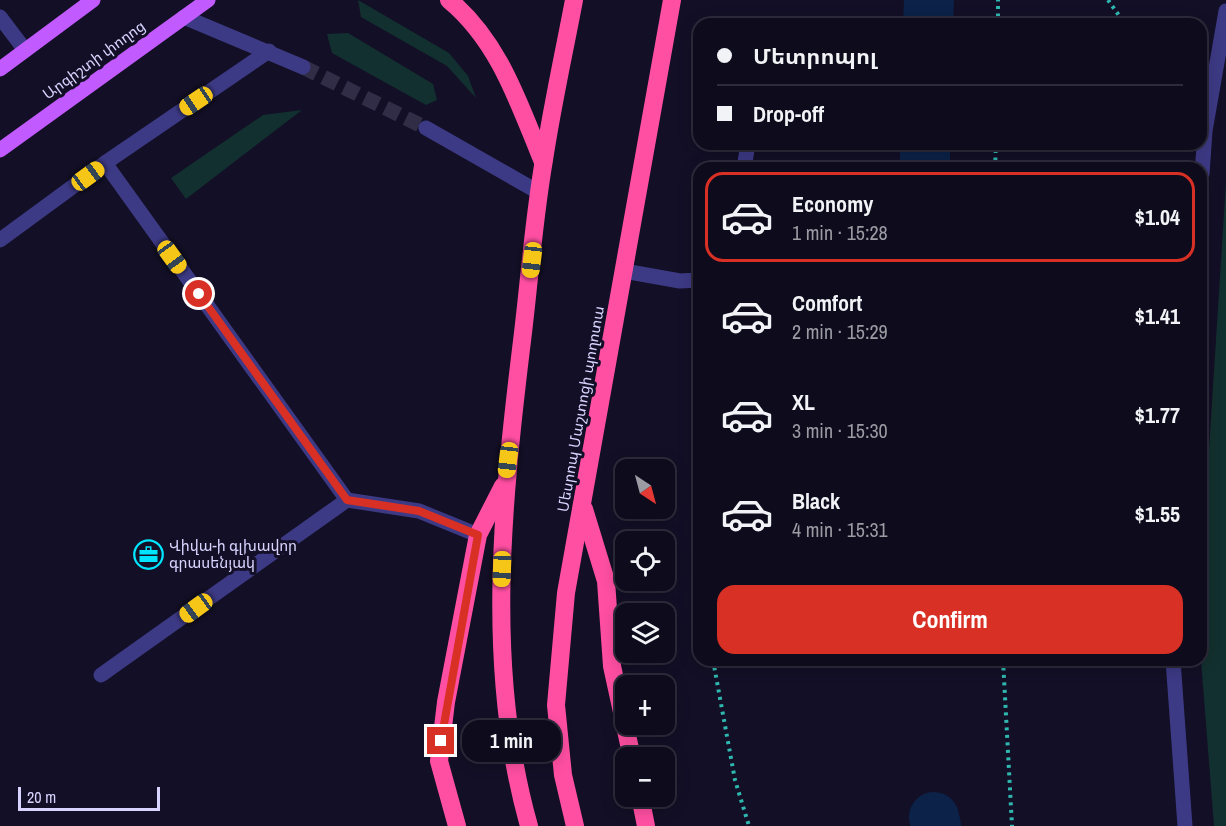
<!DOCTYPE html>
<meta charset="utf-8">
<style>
body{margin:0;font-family:"Archivo Narrow","Noto Sans Armenian",sans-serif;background:#1c1929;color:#f1f3f6;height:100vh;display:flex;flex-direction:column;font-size:22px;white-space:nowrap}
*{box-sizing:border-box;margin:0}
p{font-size:20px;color:#9b9ba3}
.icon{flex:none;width:33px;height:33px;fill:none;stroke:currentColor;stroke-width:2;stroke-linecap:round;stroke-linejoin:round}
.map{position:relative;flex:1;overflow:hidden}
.side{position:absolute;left:693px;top:162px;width:514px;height:504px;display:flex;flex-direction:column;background:#0e0b1c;border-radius:18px;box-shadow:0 3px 15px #0003,0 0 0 2px #2e2b3b}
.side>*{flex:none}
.banner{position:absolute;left:693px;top:18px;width:514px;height:132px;border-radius:18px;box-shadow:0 3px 15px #0003,0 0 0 2px #2e2b3b;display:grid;align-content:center;height:132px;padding:0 24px;background:#0e0b1c}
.needle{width:39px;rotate:144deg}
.buttons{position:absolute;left:615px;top:459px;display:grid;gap:12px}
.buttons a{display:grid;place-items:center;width:60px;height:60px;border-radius:12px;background:#0e0b1c;box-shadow:0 3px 15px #0003,0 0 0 2px #2e2b3b;font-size:30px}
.scale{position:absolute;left:18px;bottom:15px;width:142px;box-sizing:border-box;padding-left:6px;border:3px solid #d9d4ff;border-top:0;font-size:16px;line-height:21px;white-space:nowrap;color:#d9d4ff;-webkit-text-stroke:4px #130f26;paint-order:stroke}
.end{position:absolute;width:27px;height:27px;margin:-14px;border:8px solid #d93025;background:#fff;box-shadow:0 0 0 3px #fff}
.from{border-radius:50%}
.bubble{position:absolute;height:42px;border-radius:18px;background:#0e0b1c;box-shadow:0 3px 15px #0003,0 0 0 2px #2e2b3b;font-size:20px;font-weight:800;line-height:42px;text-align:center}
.car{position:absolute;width:18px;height:36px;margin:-18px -9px;border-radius:8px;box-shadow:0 0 4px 2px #0007;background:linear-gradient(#f5c518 24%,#345 0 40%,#f5c518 0 76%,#345 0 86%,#f5c518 0)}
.banner b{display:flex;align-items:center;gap:21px;height:57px;font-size:22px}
.banner b+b{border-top:2px solid #2e2b3b}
.banner i{width:15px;height:15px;background:#f1f3f6}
ul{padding:10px 0 0;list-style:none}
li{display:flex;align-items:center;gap:18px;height:90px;margin:0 12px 9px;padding:0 12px;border:3px solid transparent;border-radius:18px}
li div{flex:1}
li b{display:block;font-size:22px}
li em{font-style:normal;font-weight:800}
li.selected{border-color:#d93025}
li>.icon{width:54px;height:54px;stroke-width:1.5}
.action{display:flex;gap:12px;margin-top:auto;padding:12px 24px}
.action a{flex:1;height:69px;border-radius:18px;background:#d93025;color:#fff;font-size:24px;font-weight:800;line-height:69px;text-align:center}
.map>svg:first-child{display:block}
.green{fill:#12302f}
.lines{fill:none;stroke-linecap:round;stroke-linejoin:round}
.canal{stroke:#0c2248;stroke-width:50}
.minor-tunnel{stroke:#312d47;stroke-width:15;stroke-dasharray:15 8;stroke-linecap:butt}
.path{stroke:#2fb8b0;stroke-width:4;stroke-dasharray:3 4.5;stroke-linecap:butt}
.minor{stroke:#3d3a85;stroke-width:15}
.major{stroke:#c25bff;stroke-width:15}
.highway{stroke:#ff4fa3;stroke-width:18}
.route{stroke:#d93025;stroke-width:8}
.labels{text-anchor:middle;stroke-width:6;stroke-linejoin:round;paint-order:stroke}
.street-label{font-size:15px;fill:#d9d4ff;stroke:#130f26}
.poi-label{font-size:15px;fill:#d9d4ff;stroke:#130f26;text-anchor:start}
</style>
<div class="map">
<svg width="1226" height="826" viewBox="0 0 1226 826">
<rect width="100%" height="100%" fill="#130f26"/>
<!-- green -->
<g class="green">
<polygon points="358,0 449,53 468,76 476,98 447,66 361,17"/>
<polygon points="348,33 433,84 437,100 426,105 332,53 327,34"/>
<polygon points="302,110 186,199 171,178 263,115"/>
<polygon points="1226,182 1226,826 1214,826 1201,660 1202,559"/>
</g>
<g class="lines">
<!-- canal -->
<g class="canal">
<polyline points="928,24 929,0"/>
<polyline points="925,168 925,144"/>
<polyline points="934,817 936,826"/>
</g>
<!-- minor-tunnel -->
<polyline class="minor-tunnel" points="303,67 426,128"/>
<!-- path -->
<g class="path">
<polyline points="1108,0 1125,24"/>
<polyline points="998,24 998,0"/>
<polyline points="995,168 996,144"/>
<polyline points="713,660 735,780 749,826"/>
<polyline points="1003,660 1012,826"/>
</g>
<!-- minor -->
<g class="minor">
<polyline points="0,17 25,50"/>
<polyline points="184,17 303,67"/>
<polyline points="426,128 540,193"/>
<polyline points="105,163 347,500"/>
<polyline points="744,168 748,144"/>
<polyline points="1202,174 1205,131 1226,11"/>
<polyline points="0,240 105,163 269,51"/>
<polyline points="624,271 680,281 699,280"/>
<polyline points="1173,660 1185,826"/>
<polyline points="101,675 347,500 419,511 478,535"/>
</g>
<!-- major -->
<g class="major">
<polyline points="0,69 93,0"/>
<polyline points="0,150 208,0"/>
</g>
<!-- highway -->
<g class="highway">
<path d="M449 0C499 41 519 104 543 162"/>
<polyline points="584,509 606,581 612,666 632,758"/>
<polyline points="640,796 646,826"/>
<polyline points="457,826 439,761 446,702 478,535 503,486"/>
<path d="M529 826C485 671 502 507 521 349 529 287 533 223 544 160 552 107 564 53 574 0"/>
<polyline points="575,826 563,775 556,705 566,593 672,0"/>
</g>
</g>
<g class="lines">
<!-- route -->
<polyline class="route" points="199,294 347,500 419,511 478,535 441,741"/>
</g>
<!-- icons -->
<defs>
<symbol id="office-ring" viewBox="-11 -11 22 22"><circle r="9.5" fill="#130f26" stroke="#00e5ff" stroke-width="1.5"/><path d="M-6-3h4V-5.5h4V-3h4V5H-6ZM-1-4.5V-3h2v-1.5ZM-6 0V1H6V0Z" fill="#00e5ff"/></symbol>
</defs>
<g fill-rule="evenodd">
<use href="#office-ring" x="132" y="538" width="33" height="33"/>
</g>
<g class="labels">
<!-- street labels -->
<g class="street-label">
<text transform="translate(94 60) rotate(-36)" y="5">Արգիշտի փողոց</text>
<text transform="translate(581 409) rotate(-80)" y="5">Մեսրոպ Մաշտոցի պողոտա</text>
</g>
<!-- poi labels -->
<g class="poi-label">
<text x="169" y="551">Վիվա-ի գլխավոր<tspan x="169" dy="17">գրասենյակ</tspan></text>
</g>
</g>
</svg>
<div class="buttons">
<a><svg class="needle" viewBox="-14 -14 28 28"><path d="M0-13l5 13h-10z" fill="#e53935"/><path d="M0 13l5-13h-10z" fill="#9b9ba3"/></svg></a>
<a><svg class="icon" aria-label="locate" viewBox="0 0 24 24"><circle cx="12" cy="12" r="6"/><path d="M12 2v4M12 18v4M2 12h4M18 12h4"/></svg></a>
<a><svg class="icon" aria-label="layers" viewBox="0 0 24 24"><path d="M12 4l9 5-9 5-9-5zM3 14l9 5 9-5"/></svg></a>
<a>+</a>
<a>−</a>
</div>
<div class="scale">20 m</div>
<i class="end from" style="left:199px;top:294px"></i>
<i class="end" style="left:441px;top:741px"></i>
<div class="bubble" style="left:462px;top:720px;width:99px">1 min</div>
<i class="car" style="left:196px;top:101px;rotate:236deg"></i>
<i class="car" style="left:88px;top:176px;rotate:54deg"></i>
<i class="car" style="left:172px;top:257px;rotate:144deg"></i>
<i class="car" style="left:532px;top:260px;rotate:187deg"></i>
<i class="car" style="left:508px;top:460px;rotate:187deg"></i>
<i class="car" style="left:502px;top:569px;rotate:182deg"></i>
<i class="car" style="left:196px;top:608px;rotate:234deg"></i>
<div class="banner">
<b><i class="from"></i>Մետրոպոլ</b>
<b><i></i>Drop-off</b>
</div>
<section class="side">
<ul>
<li class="selected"><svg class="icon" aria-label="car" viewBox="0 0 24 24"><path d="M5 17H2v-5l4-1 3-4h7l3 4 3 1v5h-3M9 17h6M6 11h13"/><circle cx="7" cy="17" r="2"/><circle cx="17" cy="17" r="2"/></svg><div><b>Economy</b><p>1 min · 15:28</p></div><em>$1.04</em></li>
<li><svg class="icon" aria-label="car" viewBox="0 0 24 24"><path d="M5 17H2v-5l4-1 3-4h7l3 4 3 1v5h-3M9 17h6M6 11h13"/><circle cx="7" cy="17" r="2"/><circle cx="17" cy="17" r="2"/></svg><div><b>Comfort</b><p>2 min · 15:29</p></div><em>$1.41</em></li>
<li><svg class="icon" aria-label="car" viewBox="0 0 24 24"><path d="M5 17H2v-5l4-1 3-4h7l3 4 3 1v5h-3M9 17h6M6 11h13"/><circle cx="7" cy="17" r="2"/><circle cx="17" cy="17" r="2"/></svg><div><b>XL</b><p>3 min · 15:30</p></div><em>$1.77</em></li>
<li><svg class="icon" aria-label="car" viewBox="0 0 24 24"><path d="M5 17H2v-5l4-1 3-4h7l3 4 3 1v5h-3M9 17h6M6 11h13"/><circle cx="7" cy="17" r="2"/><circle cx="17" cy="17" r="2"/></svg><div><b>Black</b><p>4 min · 15:31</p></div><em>$1.55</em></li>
</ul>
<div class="action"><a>Confirm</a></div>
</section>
</div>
